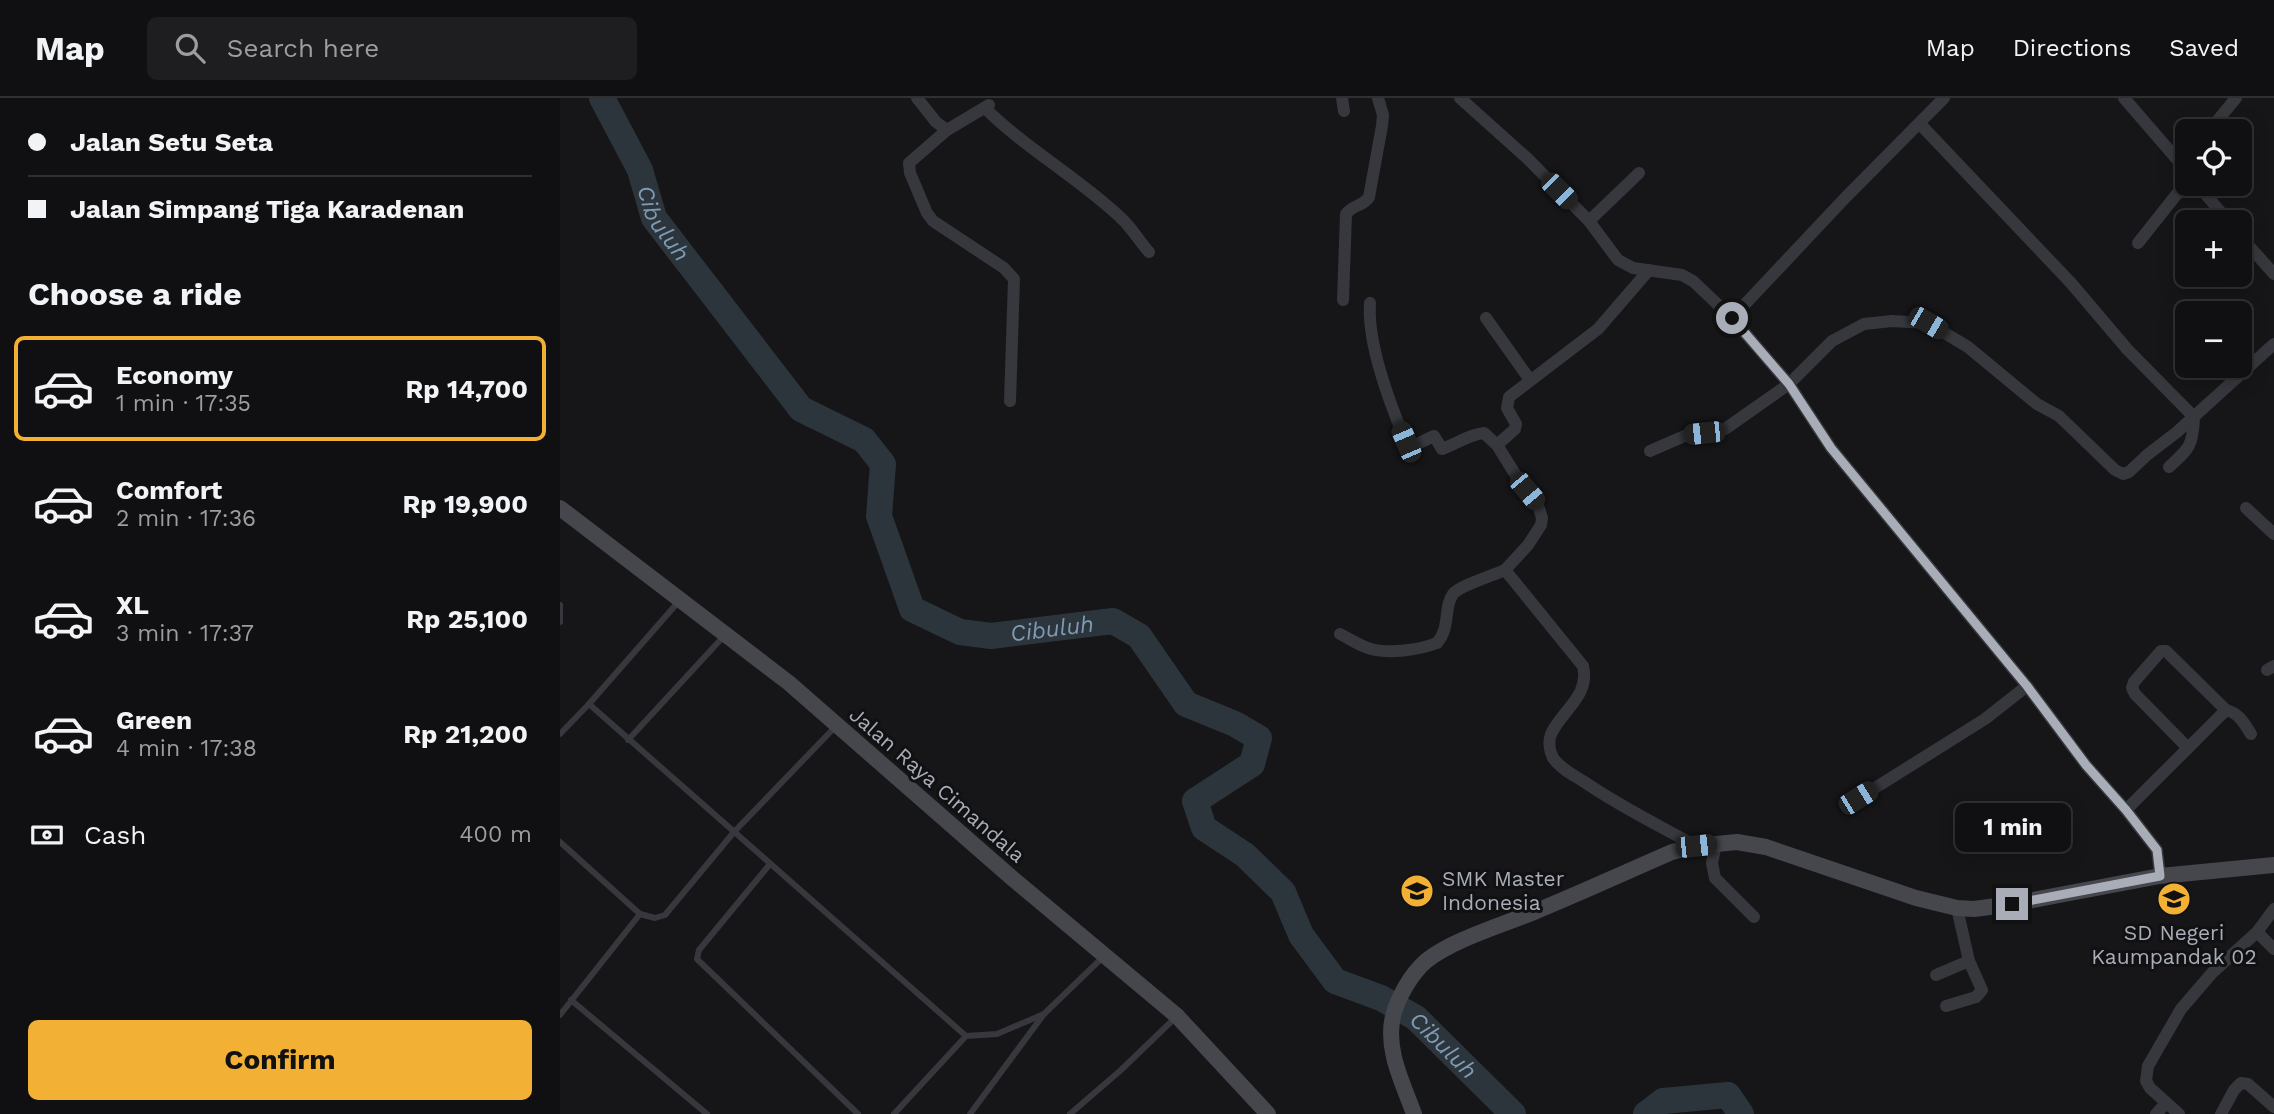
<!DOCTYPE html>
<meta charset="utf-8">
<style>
body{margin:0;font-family:"Work Sans",sans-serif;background:#1e1e20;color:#f1f3f6;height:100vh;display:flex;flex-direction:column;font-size:26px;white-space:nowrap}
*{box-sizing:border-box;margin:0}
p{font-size:23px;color:#9c9d9f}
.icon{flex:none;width:38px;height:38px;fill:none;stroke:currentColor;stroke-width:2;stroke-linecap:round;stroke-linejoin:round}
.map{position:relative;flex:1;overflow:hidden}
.drawer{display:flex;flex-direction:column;background:#101012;width:560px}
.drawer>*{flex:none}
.guide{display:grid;align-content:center;height:154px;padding:0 28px;background:#101012}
.buttons{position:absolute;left:1615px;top:21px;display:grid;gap:14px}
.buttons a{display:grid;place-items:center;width:77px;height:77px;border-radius:10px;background:#101012;box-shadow:0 4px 18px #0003,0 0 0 2px #303032;font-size:35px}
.end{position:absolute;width:32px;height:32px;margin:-16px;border:9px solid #a8adb8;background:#111;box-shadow:0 0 0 4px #111}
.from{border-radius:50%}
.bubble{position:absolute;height:49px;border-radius:10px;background:#101012;box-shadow:0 4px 18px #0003,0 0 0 2px #303032;font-size:23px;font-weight:700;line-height:49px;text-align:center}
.car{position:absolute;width:21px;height:42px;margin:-21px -10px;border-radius:9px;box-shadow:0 0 5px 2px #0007;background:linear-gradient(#222 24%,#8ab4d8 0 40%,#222 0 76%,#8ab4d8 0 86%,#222 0)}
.guide b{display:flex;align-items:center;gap:24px;height:66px;font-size:26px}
.guide b+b{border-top:2px solid #303032}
.guide i{width:18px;height:18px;background:#f1f3f6}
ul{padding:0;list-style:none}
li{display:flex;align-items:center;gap:21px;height:105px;margin:0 14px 10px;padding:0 14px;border:4px solid transparent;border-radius:10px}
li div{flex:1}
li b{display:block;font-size:26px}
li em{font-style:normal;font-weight:700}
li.current{border-color:#f2b134}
li>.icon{width:63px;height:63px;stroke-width:1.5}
h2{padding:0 28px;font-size:32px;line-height:84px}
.pay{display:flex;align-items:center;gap:18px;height:77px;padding:0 28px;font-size:26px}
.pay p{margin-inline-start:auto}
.button{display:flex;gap:14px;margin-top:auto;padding:14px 28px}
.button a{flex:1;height:80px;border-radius:10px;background:#f2b134;color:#111;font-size:28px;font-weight:700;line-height:80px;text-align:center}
header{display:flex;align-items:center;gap:42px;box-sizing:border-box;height:98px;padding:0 35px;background:#101012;border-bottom:2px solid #303032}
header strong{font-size:33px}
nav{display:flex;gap:38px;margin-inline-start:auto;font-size:24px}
.search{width:490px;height:63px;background:#1e1e20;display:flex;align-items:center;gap:18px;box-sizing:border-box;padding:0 24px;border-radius:10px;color:#9c9d9f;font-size:26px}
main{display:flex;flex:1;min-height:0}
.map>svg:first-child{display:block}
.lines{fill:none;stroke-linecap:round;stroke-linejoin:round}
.river{stroke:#2c353c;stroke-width:26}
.lane{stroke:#37383d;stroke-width:6}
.street{stroke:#37383d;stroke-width:12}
.secondary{stroke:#45474d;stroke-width:16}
.route{stroke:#a8adb8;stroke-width:9}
.labels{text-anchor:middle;stroke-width:6;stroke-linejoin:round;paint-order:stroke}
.street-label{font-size:21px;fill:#a8adb8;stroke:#111113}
.poi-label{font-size:21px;fill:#a8adb8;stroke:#111113;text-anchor:start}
.water-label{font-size:23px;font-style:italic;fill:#7f9bb3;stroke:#111113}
</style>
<header>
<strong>Map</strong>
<div class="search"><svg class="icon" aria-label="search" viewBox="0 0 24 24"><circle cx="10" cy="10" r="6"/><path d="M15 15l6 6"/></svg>Search here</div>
<nav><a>Map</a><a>Directions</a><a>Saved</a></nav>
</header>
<main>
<section class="drawer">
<div class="guide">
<b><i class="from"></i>Jalan Setu Seta</b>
<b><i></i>Jalan Simpang Tiga Karadenan</b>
</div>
<h2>Choose a ride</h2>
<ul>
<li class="current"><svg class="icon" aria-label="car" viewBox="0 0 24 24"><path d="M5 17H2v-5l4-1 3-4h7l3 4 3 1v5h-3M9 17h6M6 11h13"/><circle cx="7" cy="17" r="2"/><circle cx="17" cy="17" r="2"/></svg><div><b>Economy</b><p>1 min · 17:35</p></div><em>Rp 14,700</em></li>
<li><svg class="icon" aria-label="car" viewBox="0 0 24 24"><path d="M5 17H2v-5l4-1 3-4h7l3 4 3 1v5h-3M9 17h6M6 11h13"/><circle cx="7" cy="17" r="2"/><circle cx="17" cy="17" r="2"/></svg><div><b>Comfort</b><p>2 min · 17:36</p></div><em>Rp 19,900</em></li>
<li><svg class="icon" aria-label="car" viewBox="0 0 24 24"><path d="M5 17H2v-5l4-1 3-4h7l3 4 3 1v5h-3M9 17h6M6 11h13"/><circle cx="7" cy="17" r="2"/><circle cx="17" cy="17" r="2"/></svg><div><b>XL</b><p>3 min · 17:37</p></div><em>Rp 25,100</em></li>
<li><svg class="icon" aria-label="car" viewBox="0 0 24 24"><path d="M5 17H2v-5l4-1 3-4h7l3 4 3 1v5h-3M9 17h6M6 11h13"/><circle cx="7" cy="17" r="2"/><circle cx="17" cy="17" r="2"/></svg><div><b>Green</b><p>4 min · 17:38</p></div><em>Rp 21,200</em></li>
</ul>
<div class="pay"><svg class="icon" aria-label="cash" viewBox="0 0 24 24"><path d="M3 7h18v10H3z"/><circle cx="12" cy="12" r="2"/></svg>Cash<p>400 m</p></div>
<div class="button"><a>Confirm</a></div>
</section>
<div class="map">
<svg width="1714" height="1016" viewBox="0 0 1714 1016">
<rect width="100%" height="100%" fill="#161618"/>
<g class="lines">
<!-- river -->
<g class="river">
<path id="s1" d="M42 0 80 72 94 120 241 311 304 342 323 366 319 418 352 511 400 534 431 538 553 523 579 538 626 606 675 626 699 640 692 666 635 703 644 730 685 757 723 794 741 837 775 883 821 900 856 920 953 1016"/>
<polyline points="1086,1016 1103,1003 1168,997 1181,1016"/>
</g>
<!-- lane -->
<g class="lane">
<polyline points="0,507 0,524"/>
<polyline points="29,606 120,502"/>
<polyline points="0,636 29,606 406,938 437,936 484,916"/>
<polyline points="68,642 164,538"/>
<polyline points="0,744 80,816 95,820 105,817 174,734 276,628"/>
<polyline points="210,766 139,852 137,861 298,1016"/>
<polyline points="11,902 147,1016"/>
<polyline points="0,917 80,816"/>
<polyline points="334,1016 406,938"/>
<polyline points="410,1016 484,916 543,859"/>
<polyline points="510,1016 561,972 617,918"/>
</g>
<!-- street -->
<g class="street">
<polyline points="357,0 376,24 387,32 349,65 350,75 367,115 373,123 444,170 454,181 450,303"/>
<polyline points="782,0 784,13"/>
<polyline points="900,0 968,61 1029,123 1058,162 1073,170 1122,177 1133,183 1172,220 1229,286 1271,350 1467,588 1526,667 1566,712 1597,752 1600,778"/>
<polyline points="1564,0 1628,74"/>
<path d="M425 10C466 51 519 80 561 120 572 130 579 143 589 154"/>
<path d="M1360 26 1511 185 1567 251 1634 319C1633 347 1630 350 1609 369"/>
<polyline points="387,32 429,7"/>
<polyline points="1649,33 1676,0"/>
<polyline points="1637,86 1669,124"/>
<polyline points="1029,123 1079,75"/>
<polyline points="1680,138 1714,176"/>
<polyline points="1578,145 1628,82"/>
<path d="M1089 172 1038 231 949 299 947 310 956 326 955 331 937 347 960 384 978 407 982 420 981 427 968 447 945 472 1023 568C1030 597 1004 611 992 634 988 642 989 652 993 660 1000 670 1013 677 1023 683 1059 708 1098 727 1136 748"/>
<path d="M783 202 786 116C792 107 804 108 809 99L822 28 823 17 818 0"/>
<path d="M810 205C807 246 830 306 846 344L855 347 874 338 882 351C896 346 910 336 924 335L937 347"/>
<polyline points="926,220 970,282"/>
<polyline points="1172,220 1285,100 1384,0"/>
<polyline points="1090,353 1129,336 1165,331 1229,286 1272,243 1304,226 1332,223 1368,225 1408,249 1477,306 1499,318 1555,372 1563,376 1569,374 1587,357 1617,334 1714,246"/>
<polyline points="1686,410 1714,436"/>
<path d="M780 536C790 541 800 548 811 551 829 556 859 552 877 545 891 529 883 510 893 496 899 488 934 477 945 472"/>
<polyline points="1707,572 1714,568"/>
<polyline points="1627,649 1575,596 1572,590 1574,584 1601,553 1606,553 1666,612"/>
<polyline points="1299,700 1425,621 1467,588"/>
<path d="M1566 712 1666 612C1679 615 1684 625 1691 636"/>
<polyline points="1156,746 1152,765 1155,780 1194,819"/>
<polyline points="1697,834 1714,851"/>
<polyline points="1376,877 1409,863"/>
<polyline points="1386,908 1416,899 1422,892 1409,863 1397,810"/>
<polyline points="1596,1016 1606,1005"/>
<polyline points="1619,1016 1590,990 1586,983 1588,968 1621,911 1652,875 1697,834 1714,811"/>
<polyline points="1661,1016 1674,992 1681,985 1688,986 1714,1009"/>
</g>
<!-- secondary -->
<g class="secondary">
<polyline points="0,410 229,585 452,780 617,918 708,1016"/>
<path d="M854 1016C843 985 825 952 833 918 838 899 851 876 866 863 892 842 942 827 974 814 1020 795 1066 774 1112 754L1136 748 1177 744 1206 749 1356 800 1397 810 1414 811 1452 806 1600 778 1714 767"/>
</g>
</g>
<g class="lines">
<!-- route -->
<polyline class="route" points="1172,220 1229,286 1271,350 1467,588 1526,667 1566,712 1597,752 1600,778 1452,806"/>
</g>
<!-- icons -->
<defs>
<symbol id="school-disc" viewBox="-11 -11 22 22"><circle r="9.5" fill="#f2b134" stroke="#111113"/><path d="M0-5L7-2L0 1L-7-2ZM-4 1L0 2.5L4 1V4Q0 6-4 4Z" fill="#111"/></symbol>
</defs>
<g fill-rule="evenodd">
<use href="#school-disc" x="838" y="774" width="38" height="38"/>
<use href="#school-disc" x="1595" y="782" width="38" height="38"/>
</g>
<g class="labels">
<!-- street labels -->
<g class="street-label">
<text transform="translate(377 687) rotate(41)" y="7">Jalan Raya Cimandala</text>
</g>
<!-- poi labels -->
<g class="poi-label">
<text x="882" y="788">SMK Master<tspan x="882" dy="24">Indonesia</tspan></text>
<text x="1614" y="842" text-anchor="middle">SD Negeri<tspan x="1614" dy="24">Kaumpandak 02</tspan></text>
</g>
<!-- water labels -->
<g class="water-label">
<text dy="8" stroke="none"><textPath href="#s1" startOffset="140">Cibuluh</textPath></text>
<text dy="8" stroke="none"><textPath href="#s1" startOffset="770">Cibuluh</textPath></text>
<text dy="8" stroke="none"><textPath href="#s1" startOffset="1482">Cibuluh</textPath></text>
</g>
</g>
</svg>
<div class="buttons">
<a><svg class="icon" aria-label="locate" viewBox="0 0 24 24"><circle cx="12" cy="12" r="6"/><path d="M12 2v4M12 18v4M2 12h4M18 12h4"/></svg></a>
<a>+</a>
<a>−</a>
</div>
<i class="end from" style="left:1172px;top:220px"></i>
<i class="end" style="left:1452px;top:806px"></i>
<div class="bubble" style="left:1395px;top:705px;width:116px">1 min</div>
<i class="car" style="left:999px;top:93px;rotate:135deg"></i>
<i class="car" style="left:1368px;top:225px;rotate:120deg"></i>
<i class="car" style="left:1144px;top:335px;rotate:264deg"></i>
<i class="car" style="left:846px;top:344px;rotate:337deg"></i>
<i class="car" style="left:967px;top:393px;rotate:140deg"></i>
<i class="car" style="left:1298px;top:700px;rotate:58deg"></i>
<i class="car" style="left:1136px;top:748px;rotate:84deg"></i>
</div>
</main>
